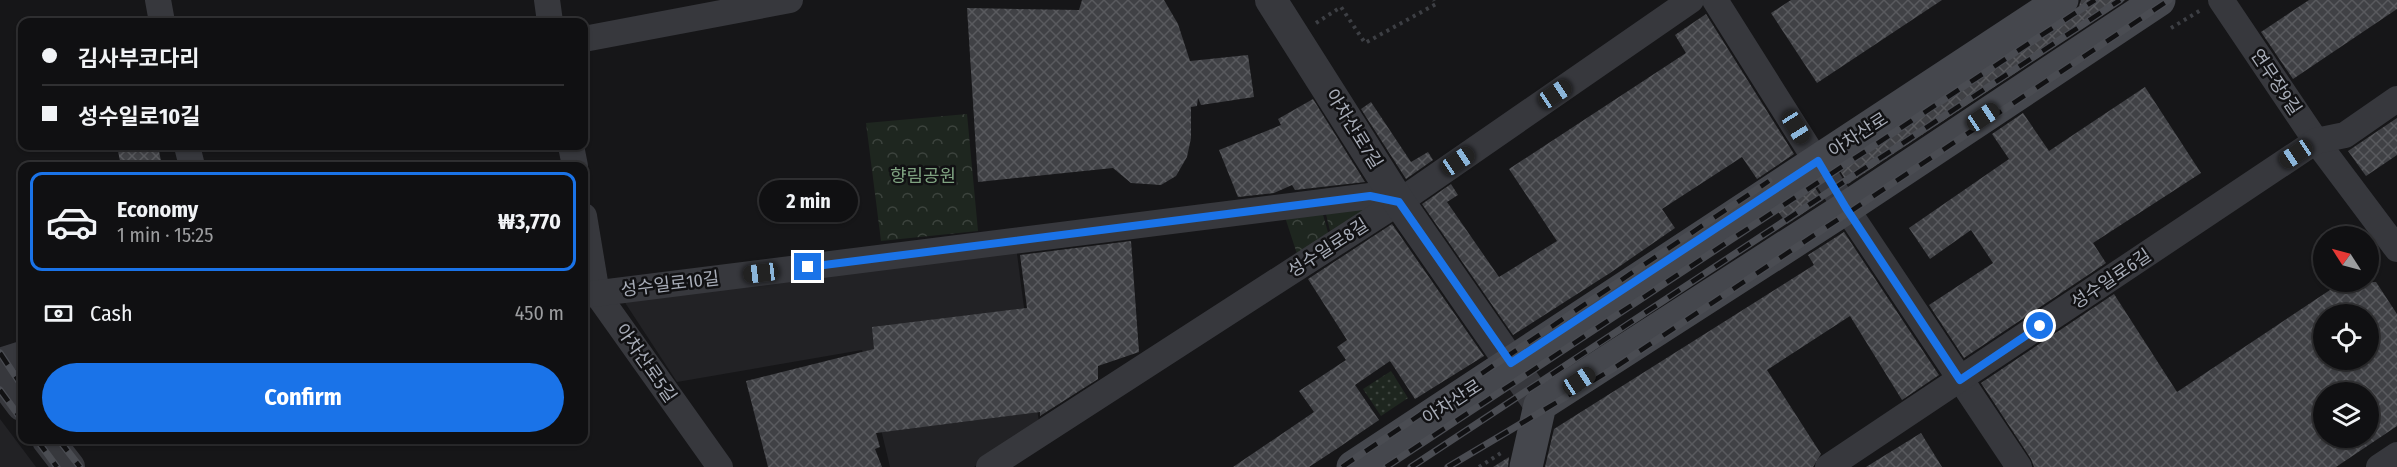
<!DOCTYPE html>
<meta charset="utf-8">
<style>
body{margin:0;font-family:"Fira Sans Condensed","Noto Sans KR",sans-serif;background:#1e1e20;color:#f1f3f6;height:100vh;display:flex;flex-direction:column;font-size:22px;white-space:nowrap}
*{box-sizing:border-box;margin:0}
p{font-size:20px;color:#9c9d9f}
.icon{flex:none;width:33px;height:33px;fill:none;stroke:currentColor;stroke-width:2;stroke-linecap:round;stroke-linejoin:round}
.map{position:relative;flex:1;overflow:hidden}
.details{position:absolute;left:18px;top:162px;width:570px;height:282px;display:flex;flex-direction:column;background:#101012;border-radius:12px;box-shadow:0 2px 4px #0004,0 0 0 2px #303032}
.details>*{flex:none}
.guide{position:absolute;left:18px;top:18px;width:570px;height:132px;border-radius:12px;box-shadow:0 2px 4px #0004,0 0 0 2px #303032;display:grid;align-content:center;height:132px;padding:0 24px;background:#101012}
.needle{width:39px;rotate:306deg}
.fabs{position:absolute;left:2313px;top:226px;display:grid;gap:12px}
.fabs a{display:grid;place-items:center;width:66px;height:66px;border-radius:50%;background:#101012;box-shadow:0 2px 4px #0004,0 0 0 2px #303032;font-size:30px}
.end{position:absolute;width:27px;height:27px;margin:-14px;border:8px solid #1a73e8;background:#fff;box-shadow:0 0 0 3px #fff}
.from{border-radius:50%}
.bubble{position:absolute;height:42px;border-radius:21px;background:#101012;box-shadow:0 2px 4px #0004,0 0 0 2px #303032;font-size:20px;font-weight:700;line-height:42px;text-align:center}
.car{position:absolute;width:18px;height:36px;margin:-18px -9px;border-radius:8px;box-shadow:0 0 4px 2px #0007;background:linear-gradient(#222 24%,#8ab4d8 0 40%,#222 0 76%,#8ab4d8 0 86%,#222 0)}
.guide b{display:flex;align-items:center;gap:21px;height:57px;font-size:22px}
.guide b+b{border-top:2px solid #303032}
.guide i{width:15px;height:15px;background:#f1f3f6}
ul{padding:10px 0 0;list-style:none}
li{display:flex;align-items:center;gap:18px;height:99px;margin:0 12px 9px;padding:0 12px;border:3px solid transparent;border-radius:12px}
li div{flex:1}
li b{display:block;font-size:22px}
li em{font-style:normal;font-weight:700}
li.selected{border-color:#1a73e8}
li>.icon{width:54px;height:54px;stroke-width:1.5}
.pay{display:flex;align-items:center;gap:15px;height:66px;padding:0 24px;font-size:22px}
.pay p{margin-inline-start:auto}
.cta{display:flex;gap:12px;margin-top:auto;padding:12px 24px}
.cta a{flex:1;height:69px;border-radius:36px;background:#1a73e8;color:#fff;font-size:24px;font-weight:700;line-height:69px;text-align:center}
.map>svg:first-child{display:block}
.built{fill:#222225}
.grass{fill:url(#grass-dots)}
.forest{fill:url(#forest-crowns)}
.building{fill:url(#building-cross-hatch);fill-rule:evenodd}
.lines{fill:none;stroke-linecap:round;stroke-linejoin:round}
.path{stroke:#3d3f44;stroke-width:4;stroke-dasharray:3 4.5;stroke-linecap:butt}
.minor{stroke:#37383d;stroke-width:26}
.tertiary{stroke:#37383d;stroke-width:32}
.secondary{stroke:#45474d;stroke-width:33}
.rail-casing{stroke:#4a4c52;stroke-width:7}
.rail{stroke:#111113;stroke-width:4.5;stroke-dasharray:14;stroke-linecap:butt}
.route{stroke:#1a73e8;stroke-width:8}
.labels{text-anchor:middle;stroke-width:5;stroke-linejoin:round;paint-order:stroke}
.street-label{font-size:18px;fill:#a8adb8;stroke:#111113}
.park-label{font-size:18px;fill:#7fa381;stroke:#111113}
</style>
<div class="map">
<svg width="2397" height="467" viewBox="0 0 2397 467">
<defs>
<pattern id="grass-dots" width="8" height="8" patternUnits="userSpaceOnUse" patternTransform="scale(1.5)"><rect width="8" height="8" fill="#1e261f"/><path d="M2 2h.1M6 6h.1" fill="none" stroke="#3c433d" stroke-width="1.8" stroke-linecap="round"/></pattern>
<pattern id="forest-crowns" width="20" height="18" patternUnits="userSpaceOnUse" patternTransform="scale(1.5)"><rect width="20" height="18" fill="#1e261f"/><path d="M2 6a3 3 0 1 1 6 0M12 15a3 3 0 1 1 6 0" fill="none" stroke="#3c433d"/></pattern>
<pattern id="building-cross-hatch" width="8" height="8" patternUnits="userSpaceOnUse" patternTransform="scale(1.5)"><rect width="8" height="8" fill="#404145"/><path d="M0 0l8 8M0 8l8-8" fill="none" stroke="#595a5e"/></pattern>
</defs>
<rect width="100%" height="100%" fill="#161618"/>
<!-- built -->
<g class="built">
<polygon points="1016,246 1039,423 974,467 890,467 862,350 677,382 622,298"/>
<polygon points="0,419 36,467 0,467"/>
</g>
<!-- grass -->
<polygon class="grass" points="1391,371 1408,398 1381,416 1363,389"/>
<!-- forest -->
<g class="forest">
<polygon points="967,114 978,231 881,241 866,123"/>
<polygon points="1364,201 1368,211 1331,235 1325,210"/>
<polygon points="1322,211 1329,236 1298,257 1285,217"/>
</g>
<!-- building -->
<g class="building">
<polygon points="1082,0 1164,0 1178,24 1190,61 1248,55 1254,97 1201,105 1198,98 1197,106 1191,107 1191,138 1187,157 1176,176 1161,185 1131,183 1113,168 978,182 967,8 1079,10"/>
<polygon points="1791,0 1942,0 1817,83 1771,13"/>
<polygon points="2081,0 2125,0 1848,184 1839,169 2072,16 2078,9"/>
<polygon points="2309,0 2397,0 2397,9 2293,79 2261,32"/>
<polygon points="1706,14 1794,154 1757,179 1742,157 1662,209 1675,228 1610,273 1513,335 1422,204 1451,184 1458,195 1447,202 1499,277 1557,241 1509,169 1686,53 1675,35"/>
<polygon points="2145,87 2201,173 2093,243 2106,263 1964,358 1929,305 1993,263 1971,230 1930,259 1909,228 2009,159 1992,134 2023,113 2049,151"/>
<polygon points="1313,99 1365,182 1295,190 1292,185 1274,193 1238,197 1219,150 1281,125 1278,119"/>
<polygon points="1371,102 1411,162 1428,152 1433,160 1406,179 1361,109"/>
<polygon points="2397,118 2397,155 2366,176 2348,151"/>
<polygon points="117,146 158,146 162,166 121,166"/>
<polygon points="1814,186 1823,200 1787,224 1777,210"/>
<polygon points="1392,224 1484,356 1415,399 1390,361 1355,385 1379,420 1338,448 1309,467 1233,467 1314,412 1299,391 1346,360 1337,347 1347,340 1308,279"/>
<polygon points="1844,232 1939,375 1902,400 1850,316 1767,370 1821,454 1813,467 1545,467 1554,429 1814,265 1808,255"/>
<polygon points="1131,241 1139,352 1098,366 1098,379 1040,416 1040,412 876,433 880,447 875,449 882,467 768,467 746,381 874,349 872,327 1027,308 1020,255"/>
<path d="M2342 282H2376L2397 314V426L2336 467H2034L2031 459 1981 383 2114 294 2177 392ZM2324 315H2368V360H2324ZM2324 393H2368V438H2324Z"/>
<polygon points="1921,433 1942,467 1866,467"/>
<polygon points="1509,457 1508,467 1493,467"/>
</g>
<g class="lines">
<!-- path -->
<g class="path">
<polyline points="1316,23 1341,7 1365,43 1436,4 1434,0"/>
<polyline points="2171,28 2201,10"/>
<polyline points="1479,467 1501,453"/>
</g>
<!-- minor -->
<g class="minor">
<polyline points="158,0 162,22"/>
<polyline points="547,0 550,22"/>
<polyline points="1715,0 1846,208 2019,467"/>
<polyline points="2221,0 2316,141 2397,249"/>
<polyline points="584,39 790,0"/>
<polyline points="187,146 192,166"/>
<polyline points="571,146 575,166"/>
<polyline points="584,216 597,294 720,467"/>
<polyline points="584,295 1370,196 1399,202"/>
<polyline points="0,361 22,354"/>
<polyline points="989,467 1399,202 1691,0"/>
<polyline points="1828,467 2316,141 2345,135 2397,99"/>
<polyline points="2379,467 2397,455"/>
</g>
<!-- tertiary -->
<g class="tertiary">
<polyline points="1271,0 1399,202 1540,405"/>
<polyline points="0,376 22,405"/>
<polyline points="48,440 69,467"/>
</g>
<!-- secondary -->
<g class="secondary">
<polyline points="1353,467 2062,0"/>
<polyline points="1526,467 1540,405 1846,208 2159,0"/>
</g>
<defs>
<g id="rail">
<polyline points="0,353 22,386"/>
<polyline points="0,390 22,420"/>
<polyline points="37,440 57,467"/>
<polyline points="59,440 80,467"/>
<polyline points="1342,467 1769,181"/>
<polyline points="1386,467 2095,0"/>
<polyline points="1411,467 2120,0"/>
<polyline points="1448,467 1611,370 2169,0"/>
</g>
</defs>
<!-- rail casing -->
<use href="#rail" class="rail-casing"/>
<!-- rail -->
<use href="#rail" class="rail"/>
</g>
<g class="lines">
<!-- route -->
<polyline class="route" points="808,267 1370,196 1399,202 1511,363 1818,161 1846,208 1960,380 2040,326"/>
</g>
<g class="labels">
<!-- street labels -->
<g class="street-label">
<text transform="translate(2276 82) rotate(56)" y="6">연무장9길</text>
<text transform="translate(1354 129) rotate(58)" y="6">아차산로7길</text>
<text transform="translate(1858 135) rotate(-33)" y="6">아차산로</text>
<text transform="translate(1328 248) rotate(-33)" y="6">성수일로8길</text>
<text transform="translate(2111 279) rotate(-34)" y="6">성수일로6길</text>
<text transform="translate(670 284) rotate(-7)" y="6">성수일로10길</text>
<text transform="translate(646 363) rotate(55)" y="6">아차산로5길</text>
<text transform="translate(1452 402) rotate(-33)" y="6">아차산로</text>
</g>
<!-- park labels -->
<g class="park-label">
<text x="923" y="182">향림공원</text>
</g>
</g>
</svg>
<div class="fabs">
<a><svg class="needle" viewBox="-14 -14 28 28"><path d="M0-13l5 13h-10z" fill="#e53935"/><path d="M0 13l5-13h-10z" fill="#9c9d9f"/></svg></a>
<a><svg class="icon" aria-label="locate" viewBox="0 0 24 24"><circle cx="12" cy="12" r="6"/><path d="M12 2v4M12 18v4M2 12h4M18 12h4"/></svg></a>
<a><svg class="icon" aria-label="layers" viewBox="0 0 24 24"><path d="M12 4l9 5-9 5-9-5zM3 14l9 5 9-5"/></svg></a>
</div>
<i class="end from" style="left:2040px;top:326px"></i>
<i class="end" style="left:808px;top:267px"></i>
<div class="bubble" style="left:759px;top:180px;width:99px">2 min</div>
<i class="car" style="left:1555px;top:94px;rotate:56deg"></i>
<i class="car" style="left:1983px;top:117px;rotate:56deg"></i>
<i class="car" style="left:1796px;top:127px;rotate:148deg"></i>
<i class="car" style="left:2296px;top:154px;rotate:236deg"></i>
<i class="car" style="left:1458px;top:161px;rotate:56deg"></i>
<i class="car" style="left:761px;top:273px;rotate:263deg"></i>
<i class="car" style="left:1579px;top:381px;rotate:57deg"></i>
<div class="guide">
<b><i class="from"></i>김사부코다리</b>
<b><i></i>성수일로10길</b>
</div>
<section class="details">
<ul>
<li class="selected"><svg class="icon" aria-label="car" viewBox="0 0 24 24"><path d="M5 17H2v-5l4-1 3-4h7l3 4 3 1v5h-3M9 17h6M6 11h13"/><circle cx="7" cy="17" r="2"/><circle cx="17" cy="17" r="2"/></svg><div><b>Economy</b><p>1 min · 15:25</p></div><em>₩3,770</em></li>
</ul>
<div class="pay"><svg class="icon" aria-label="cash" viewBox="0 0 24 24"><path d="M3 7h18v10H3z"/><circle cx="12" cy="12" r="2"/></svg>Cash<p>450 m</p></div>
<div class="cta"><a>Confirm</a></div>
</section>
</div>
